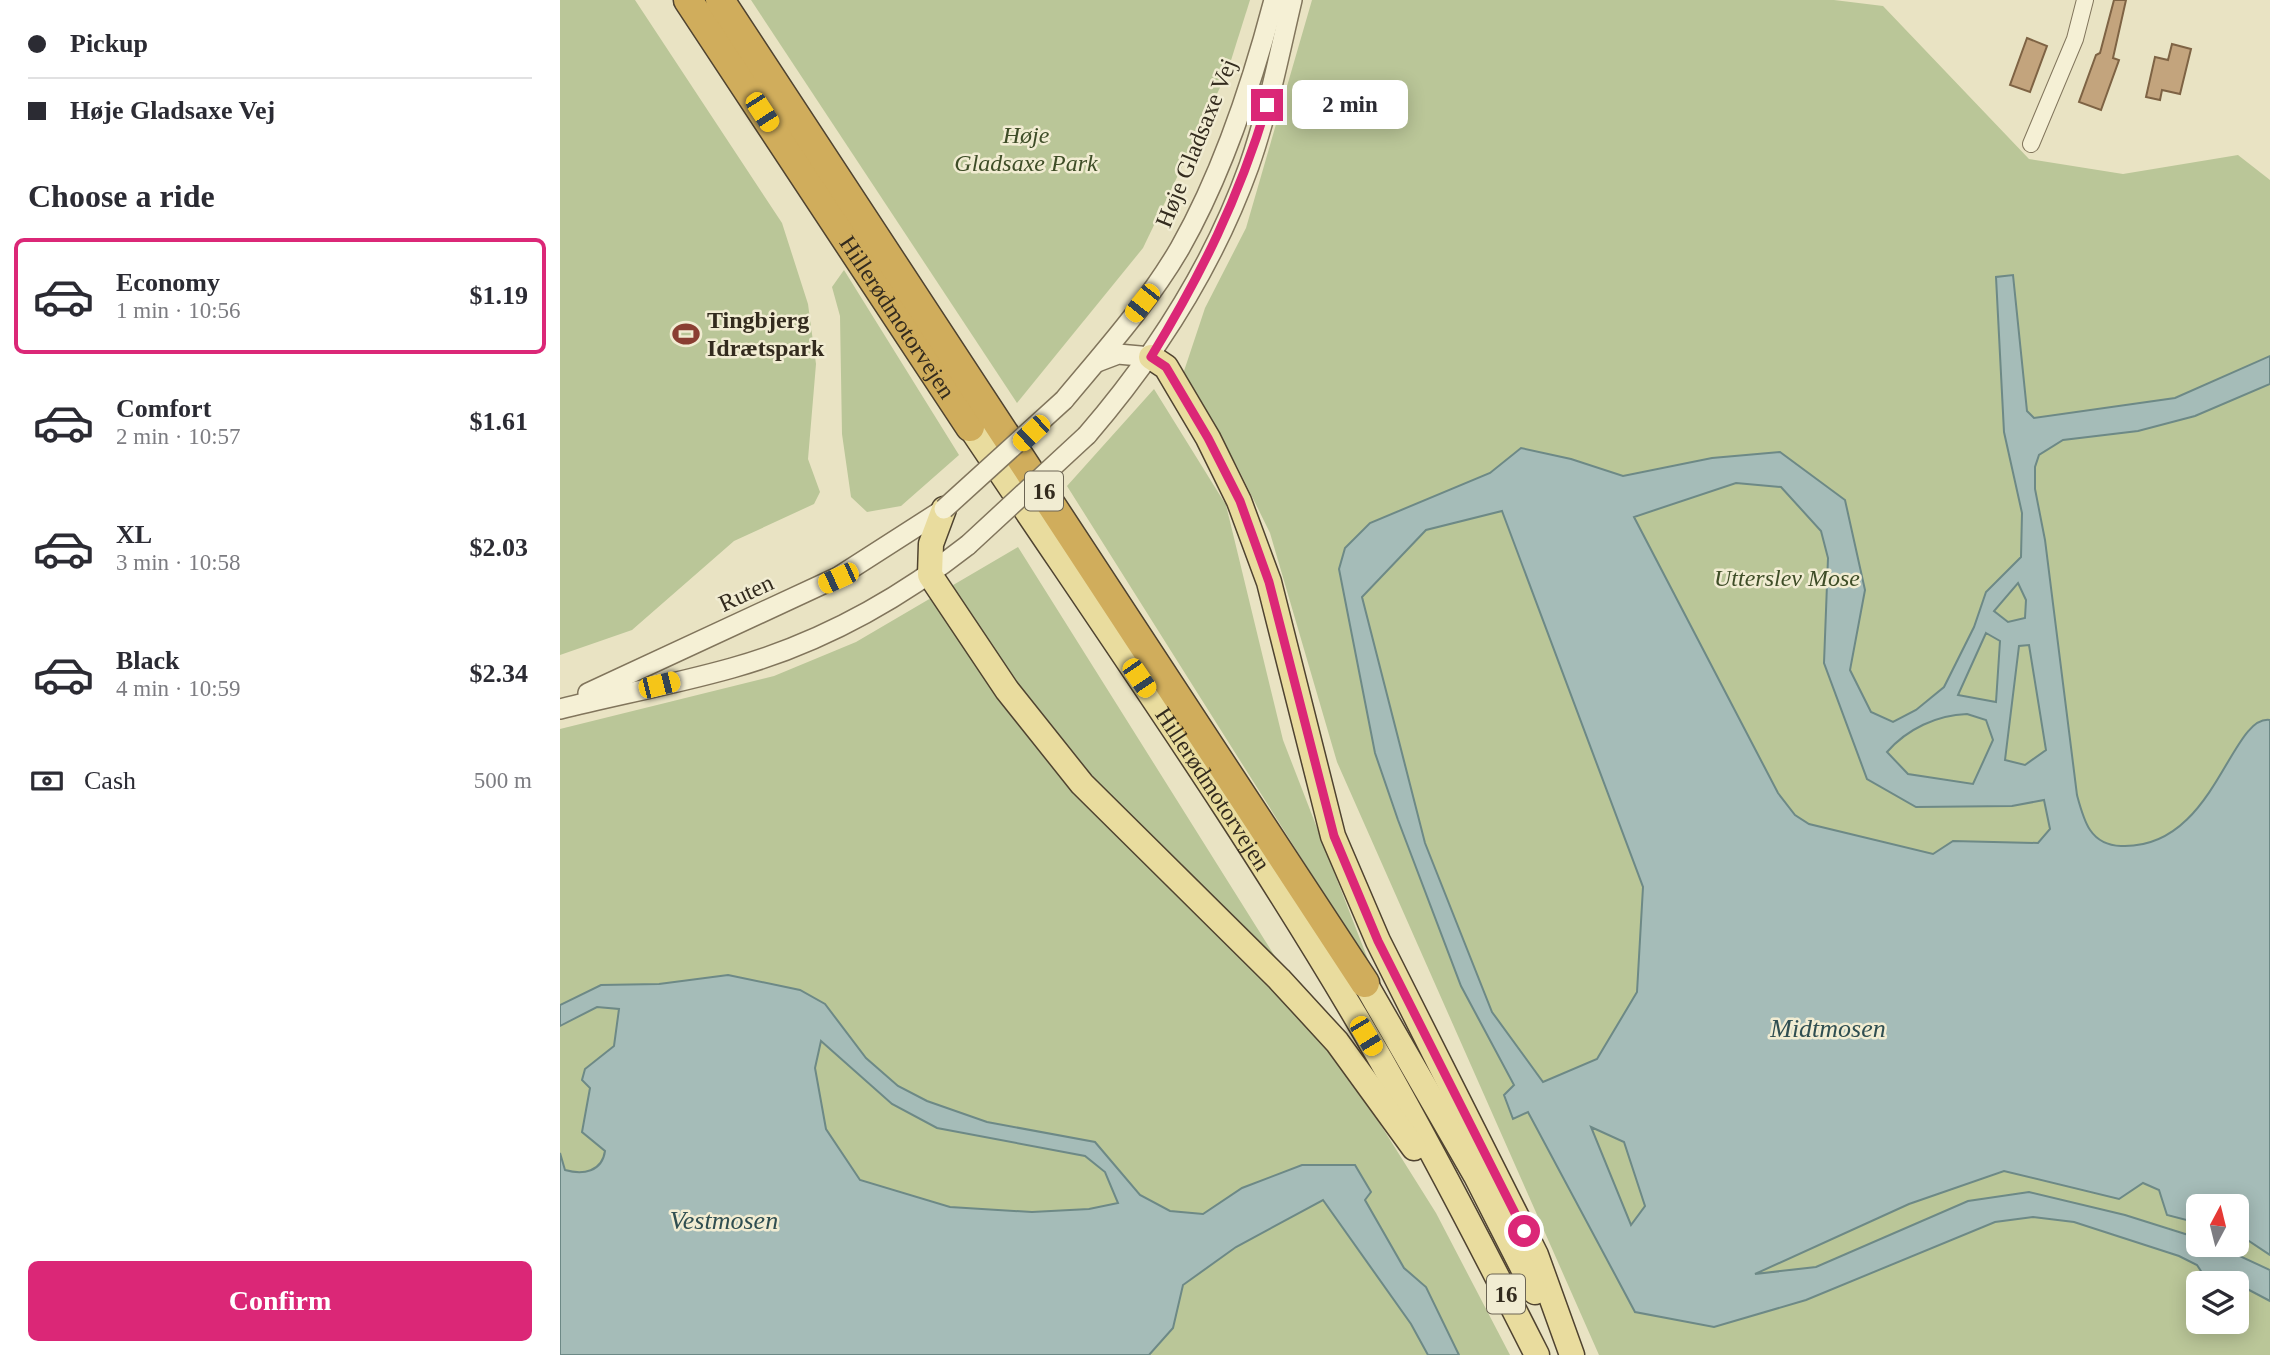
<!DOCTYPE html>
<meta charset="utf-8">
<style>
body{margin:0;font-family:"Times New Roman",serif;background:#f7f7f7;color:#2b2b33;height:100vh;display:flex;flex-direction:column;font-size:26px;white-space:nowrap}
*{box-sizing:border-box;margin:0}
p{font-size:23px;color:#7c7c81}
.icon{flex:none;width:38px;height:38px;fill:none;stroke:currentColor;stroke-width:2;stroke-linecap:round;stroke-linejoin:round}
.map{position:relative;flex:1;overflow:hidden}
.side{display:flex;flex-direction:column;background:#fff;width:560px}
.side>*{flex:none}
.banner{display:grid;align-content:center;height:154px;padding:0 28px;background:#fff}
.needle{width:46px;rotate:7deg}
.fabs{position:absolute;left:1626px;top:1194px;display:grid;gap:14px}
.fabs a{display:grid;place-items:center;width:63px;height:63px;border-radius:10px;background:#fff;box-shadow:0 4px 18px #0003;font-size:35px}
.end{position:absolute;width:32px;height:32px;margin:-16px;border:9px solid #db2777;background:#fff;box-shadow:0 0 0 4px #fff}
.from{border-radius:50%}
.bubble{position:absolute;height:49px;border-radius:10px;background:#fff;box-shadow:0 4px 18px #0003;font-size:23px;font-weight:600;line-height:49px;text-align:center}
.car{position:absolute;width:21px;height:42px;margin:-21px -10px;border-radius:9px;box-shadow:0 0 5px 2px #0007;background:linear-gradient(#f5c518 24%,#345 0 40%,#f5c518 0 76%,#345 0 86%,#f5c518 0)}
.banner b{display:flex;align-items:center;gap:24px;height:66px;font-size:26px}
.banner b+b{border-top:2px solid #e1e1e2}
.banner i{width:18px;height:18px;background:#2b2b33}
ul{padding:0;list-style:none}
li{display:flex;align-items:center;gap:21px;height:116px;margin:0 14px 10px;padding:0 14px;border:4px solid transparent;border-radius:10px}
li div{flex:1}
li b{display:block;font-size:26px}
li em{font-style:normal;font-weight:600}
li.active{border-color:#db2777}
li>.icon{width:63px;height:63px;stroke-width:1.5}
h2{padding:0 28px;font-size:32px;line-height:84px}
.pay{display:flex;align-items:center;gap:18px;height:77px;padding:0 28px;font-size:26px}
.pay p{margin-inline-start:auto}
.button{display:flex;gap:14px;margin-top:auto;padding:14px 28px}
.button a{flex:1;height:80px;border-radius:10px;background:#db2777;color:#fff;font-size:28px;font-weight:600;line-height:80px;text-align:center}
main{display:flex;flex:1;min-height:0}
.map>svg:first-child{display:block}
.green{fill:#bac698;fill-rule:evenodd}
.water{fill:#a5bcb8;stroke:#6d8986;stroke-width:2;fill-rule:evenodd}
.building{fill:#c3a47d;stroke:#7e6344;stroke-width:2}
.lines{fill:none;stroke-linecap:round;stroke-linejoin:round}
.minor-casing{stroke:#81755c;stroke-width:18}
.tertiary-casing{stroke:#81755c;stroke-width:22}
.primary-casing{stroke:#4f4330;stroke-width:27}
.motorway-casing{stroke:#4f4330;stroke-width:31}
.minor{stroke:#f5f0d5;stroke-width:16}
.tertiary{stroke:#f5f0d5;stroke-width:19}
.primary{stroke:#e9dc9e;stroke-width:24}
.motorway{stroke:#d0ad5c;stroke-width:28}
.tertiary-bridge-casing{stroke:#81755c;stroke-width:22;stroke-linecap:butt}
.tertiary-bridge{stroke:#f5f0d5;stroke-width:19}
.route{stroke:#db2777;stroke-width:9}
.labels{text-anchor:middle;stroke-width:5;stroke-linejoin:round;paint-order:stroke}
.shield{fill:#f1ecd2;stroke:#6c6554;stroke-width:2}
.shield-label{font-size:23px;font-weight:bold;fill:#332b1e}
.park-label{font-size:24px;font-style:italic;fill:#3e4d27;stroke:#f1ecd2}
.street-label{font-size:24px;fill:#332b1e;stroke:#f1ecd2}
.poi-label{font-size:24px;font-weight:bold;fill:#332b1e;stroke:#f1ecd2;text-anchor:start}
.water-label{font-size:26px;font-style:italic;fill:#2f4e51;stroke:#f1ecd2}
</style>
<main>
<section class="side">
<div class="banner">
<b><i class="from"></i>Pickup</b>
<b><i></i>Høje Gladsaxe Vej</b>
</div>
<h2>Choose a ride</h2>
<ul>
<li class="active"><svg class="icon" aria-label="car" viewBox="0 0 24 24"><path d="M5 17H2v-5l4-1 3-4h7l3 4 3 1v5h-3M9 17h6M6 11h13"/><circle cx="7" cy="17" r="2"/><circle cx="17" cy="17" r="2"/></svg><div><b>Economy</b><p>1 min · 10:56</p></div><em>$1.19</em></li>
<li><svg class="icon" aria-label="car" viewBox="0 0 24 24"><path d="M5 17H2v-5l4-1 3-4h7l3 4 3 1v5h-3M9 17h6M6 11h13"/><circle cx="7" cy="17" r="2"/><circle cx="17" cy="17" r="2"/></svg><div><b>Comfort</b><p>2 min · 10:57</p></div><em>$1.61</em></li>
<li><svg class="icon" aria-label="car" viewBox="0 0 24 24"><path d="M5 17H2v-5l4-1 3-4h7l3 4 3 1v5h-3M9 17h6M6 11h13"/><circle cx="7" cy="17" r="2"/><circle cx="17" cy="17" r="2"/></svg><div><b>XL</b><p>3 min · 10:58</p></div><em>$2.03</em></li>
<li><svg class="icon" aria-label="car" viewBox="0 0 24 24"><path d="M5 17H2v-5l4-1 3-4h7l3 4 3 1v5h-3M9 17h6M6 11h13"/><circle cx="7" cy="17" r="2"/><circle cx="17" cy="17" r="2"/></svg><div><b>Black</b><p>4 min · 10:59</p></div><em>$2.34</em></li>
</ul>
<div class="pay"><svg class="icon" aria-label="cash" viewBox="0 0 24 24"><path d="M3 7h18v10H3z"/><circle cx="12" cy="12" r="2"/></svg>Cash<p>500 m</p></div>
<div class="button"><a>Confirm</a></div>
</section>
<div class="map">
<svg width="1710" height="1355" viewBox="0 0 1710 1355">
<rect width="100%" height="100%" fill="#e9e3c3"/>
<!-- green -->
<g class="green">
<polygon points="0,0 75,0 222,223 248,304 256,364 248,459 260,492 254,504 174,541 72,630 0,655"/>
<polygon points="191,0 690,0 667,73 583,248 457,403"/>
<path d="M752 0H1274L1323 6 1469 159 1563 174 1678 155 1710 180V1355H1039L777 762 710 533 677 466 623 374 645 308 686 228ZM1638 1206H1676V1244H1638ZM1638 1283H1676V1321H1638Z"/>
<polygon points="284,270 399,455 341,506 307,512 291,497 282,434 280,316 272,287"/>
<polygon points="594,389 666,505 723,740 812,970 507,486"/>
<polygon points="458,547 876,1213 950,1355 0,1355 0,729 214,676 296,642"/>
</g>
<!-- water -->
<g class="water">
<path d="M1453 275 1467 411 1474 418 1615 398 1710 356V384L1635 416 1578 431 1503 440 1479 455 1475 467V489L1485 540 1517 795C1524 821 1530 845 1561 846 1655 850 1670 714 1710 720V1255L1677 1233 1676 1206H1638V1223L1607 1215 1599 1190 1583 1183 1559 1199 1444 1171 1349 1204 1195 1274 1256 1267 1408 1201 1469 1192 1565 1215 1638 1238V1244H1654L1710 1270V1301L1676 1283 1648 1282 1637 1265 1619 1256 1514 1222 1473 1217 1435 1222 1246 1300 1154 1327 1075 1312 968 1112 953 1119 944 1095 954 1085 901 986 838 820 815 753 779 569 785 548 810 523 930 473 961 448 1011 459 1063 476 1152 458 1220 452 1285 500 1305 590 1290 670 1311 712 1333 722 1356 710 1384 687 1414 627 1426 592 1461 557 1462 513 1444 432 1436 277ZM1176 483 1221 487 1261 531 1268 558 1264 663 1307 779 1356 807 1452 806 1484 800 1490 829 1478 843 1393 841 1373 854 1249 824 1235 815 1218 793 1074 517ZM942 511 1083 887 1077 992 1037 1059 983 1082 932 1012 865 843 802 597 866 530ZM1458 583 1466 600 1465 618 1448 622 1434 611ZM1426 633 1440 641 1436 702 1398 695ZM1469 645 1486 750 1465 765 1445 760 1459 646ZM1407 714 1426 720 1433 740 1413 784 1348 774 1327 752C1347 729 1377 715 1407 714ZM1031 1127 1064 1142 1085 1206 1071 1225Z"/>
<path d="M168 975 240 990 265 1004 306 1058 338 1086 367 1101 427 1122 535 1142 580 1195 610 1211 643 1214 682 1188 742 1165H795L811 1192 805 1200 844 1268 866 1287 899 1355H868L851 1324 763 1200 676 1247 623 1285 613 1328 589 1355H0V1153L5 1170C23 1175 42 1172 45 1151L22 1132 30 1088 22 1080 25 1069 54 1046 59 1009 37 1007 0 1026V1005L41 985 99 984ZM261 1041 332 1104 377 1128 525 1156 545 1172 558 1203 529 1209 472 1212 390 1207 300 1180 266 1129 255 1068Z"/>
</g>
<!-- building -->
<g class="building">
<polygon points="1554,0 1566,0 1553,58 1559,60 1541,110 1519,102 1536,55 1540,53"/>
<polygon points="1467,38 1487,46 1470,92 1450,85"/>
<polygon points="1612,44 1631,49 1620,94 1602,90 1600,100 1586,97 1595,57 1608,60"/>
</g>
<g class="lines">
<defs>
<polyline id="minor" points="1471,144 1515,39 1525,0"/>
<g id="tertiary">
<polyline points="537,362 558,354 591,357"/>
<path d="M504 400C544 352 588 303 620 248 663 172 692 84 714 0"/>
<path d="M527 435C596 355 653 266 689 166 708 112 719 55 732 0"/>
<polyline points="28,693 278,577 384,509"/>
<path d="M0 709C57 695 115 684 172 668 258 644 338 600 408 545"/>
</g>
<g id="primary">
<polyline points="591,357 606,367 648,438 679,501 709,582 773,836 818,941 976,1255 1012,1355"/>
<path id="s1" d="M410 427C550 636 696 842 821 1060 876 1157 927 1256 977 1355"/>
<polyline points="384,509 371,544 370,575 447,690 522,784 719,979 777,1042 854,1148"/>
<polyline points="805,983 916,1176 975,1292"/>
</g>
<g id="motorway">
<path id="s2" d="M128 0 410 427"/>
<polyline points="160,0 805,983"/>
</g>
</defs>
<!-- minor casing -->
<use href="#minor" class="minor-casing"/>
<!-- tertiary casing -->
<use href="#tertiary" class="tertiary-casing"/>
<!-- primary casing -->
<use href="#primary" class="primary-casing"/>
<!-- motorway casing -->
<use href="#motorway" class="motorway-casing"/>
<!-- minor -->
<use href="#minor" class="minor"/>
<!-- tertiary -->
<use href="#tertiary" class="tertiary"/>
<!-- primary -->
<use href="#primary" class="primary"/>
<!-- motorway -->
<use href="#motorway" class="motorway"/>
<defs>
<g id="tertiary-bridge">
<polyline points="384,509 504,400"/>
<polyline points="408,545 527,435"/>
</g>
</defs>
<!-- tertiary-bridge casing -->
<use href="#tertiary-bridge" class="tertiary-bridge-casing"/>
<!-- tertiary-bridge -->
<use href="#tertiary-bridge" class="tertiary-bridge"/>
</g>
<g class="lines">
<!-- route -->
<path class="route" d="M707 105C678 200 642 273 591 357L606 367 648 438 680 501 709 582 774 836 818 941 964 1231"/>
</g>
<!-- icons -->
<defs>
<symbol id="stadium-bare" viewBox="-9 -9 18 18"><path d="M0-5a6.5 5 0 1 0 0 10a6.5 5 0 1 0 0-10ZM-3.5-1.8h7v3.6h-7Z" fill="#8a3e32" stroke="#f1ecd2" stroke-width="2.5" paint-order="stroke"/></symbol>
</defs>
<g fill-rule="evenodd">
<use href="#stadium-bare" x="107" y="315" width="38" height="38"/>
</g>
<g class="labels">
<!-- shield labels -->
<g class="shield">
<rect x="465" y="471.5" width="38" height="39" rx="5"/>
<rect x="927" y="1274.5" width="38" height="39" rx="5"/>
</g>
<g class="shield-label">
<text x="484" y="499">16</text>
<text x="946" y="1302">16</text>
</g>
<!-- park labels -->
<g class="park-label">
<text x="466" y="143">Høje<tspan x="466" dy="28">Gladsaxe Park</tspan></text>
<text x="1227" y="586">Utterslev Mose</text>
</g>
<!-- street labels -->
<g class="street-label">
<text transform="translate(636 143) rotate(-68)" y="8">Høje Gladsaxe Vej</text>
<text dy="8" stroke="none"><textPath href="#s2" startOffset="380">Hillerødmotorvejen</textPath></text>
<text transform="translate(186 593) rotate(-25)" y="8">Ruten</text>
<text dy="8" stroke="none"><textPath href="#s1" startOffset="436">Hillerødmotorvejen</textPath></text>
</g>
<!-- poi labels -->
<g class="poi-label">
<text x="147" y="328">Tingbjerg<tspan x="147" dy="28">Idrætspark</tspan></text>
</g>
<!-- water labels -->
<g class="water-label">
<text x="1268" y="1037">Midtmosen</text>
<text x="164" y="1229">Vestmosen</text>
</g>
</g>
</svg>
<div class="fabs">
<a><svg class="needle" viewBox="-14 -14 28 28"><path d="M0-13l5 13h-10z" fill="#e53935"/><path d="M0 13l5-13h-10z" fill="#7c7c81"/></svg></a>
<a><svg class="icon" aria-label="layers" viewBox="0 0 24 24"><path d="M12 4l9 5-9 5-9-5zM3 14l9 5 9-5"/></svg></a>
</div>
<i class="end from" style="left:964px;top:1231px"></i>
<i class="end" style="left:707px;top:105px"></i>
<div class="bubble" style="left:732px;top:80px;width:116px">2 min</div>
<i class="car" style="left:202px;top:112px;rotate:147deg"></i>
<i class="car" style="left:582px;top:303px;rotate:218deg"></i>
<i class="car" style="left:471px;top:433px;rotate:227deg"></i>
<i class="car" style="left:278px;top:578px;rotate:245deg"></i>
<i class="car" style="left:579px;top:678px;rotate:146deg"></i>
<i class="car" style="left:99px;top:685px;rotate:76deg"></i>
<i class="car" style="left:806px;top:1036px;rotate:149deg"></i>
</div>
</main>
